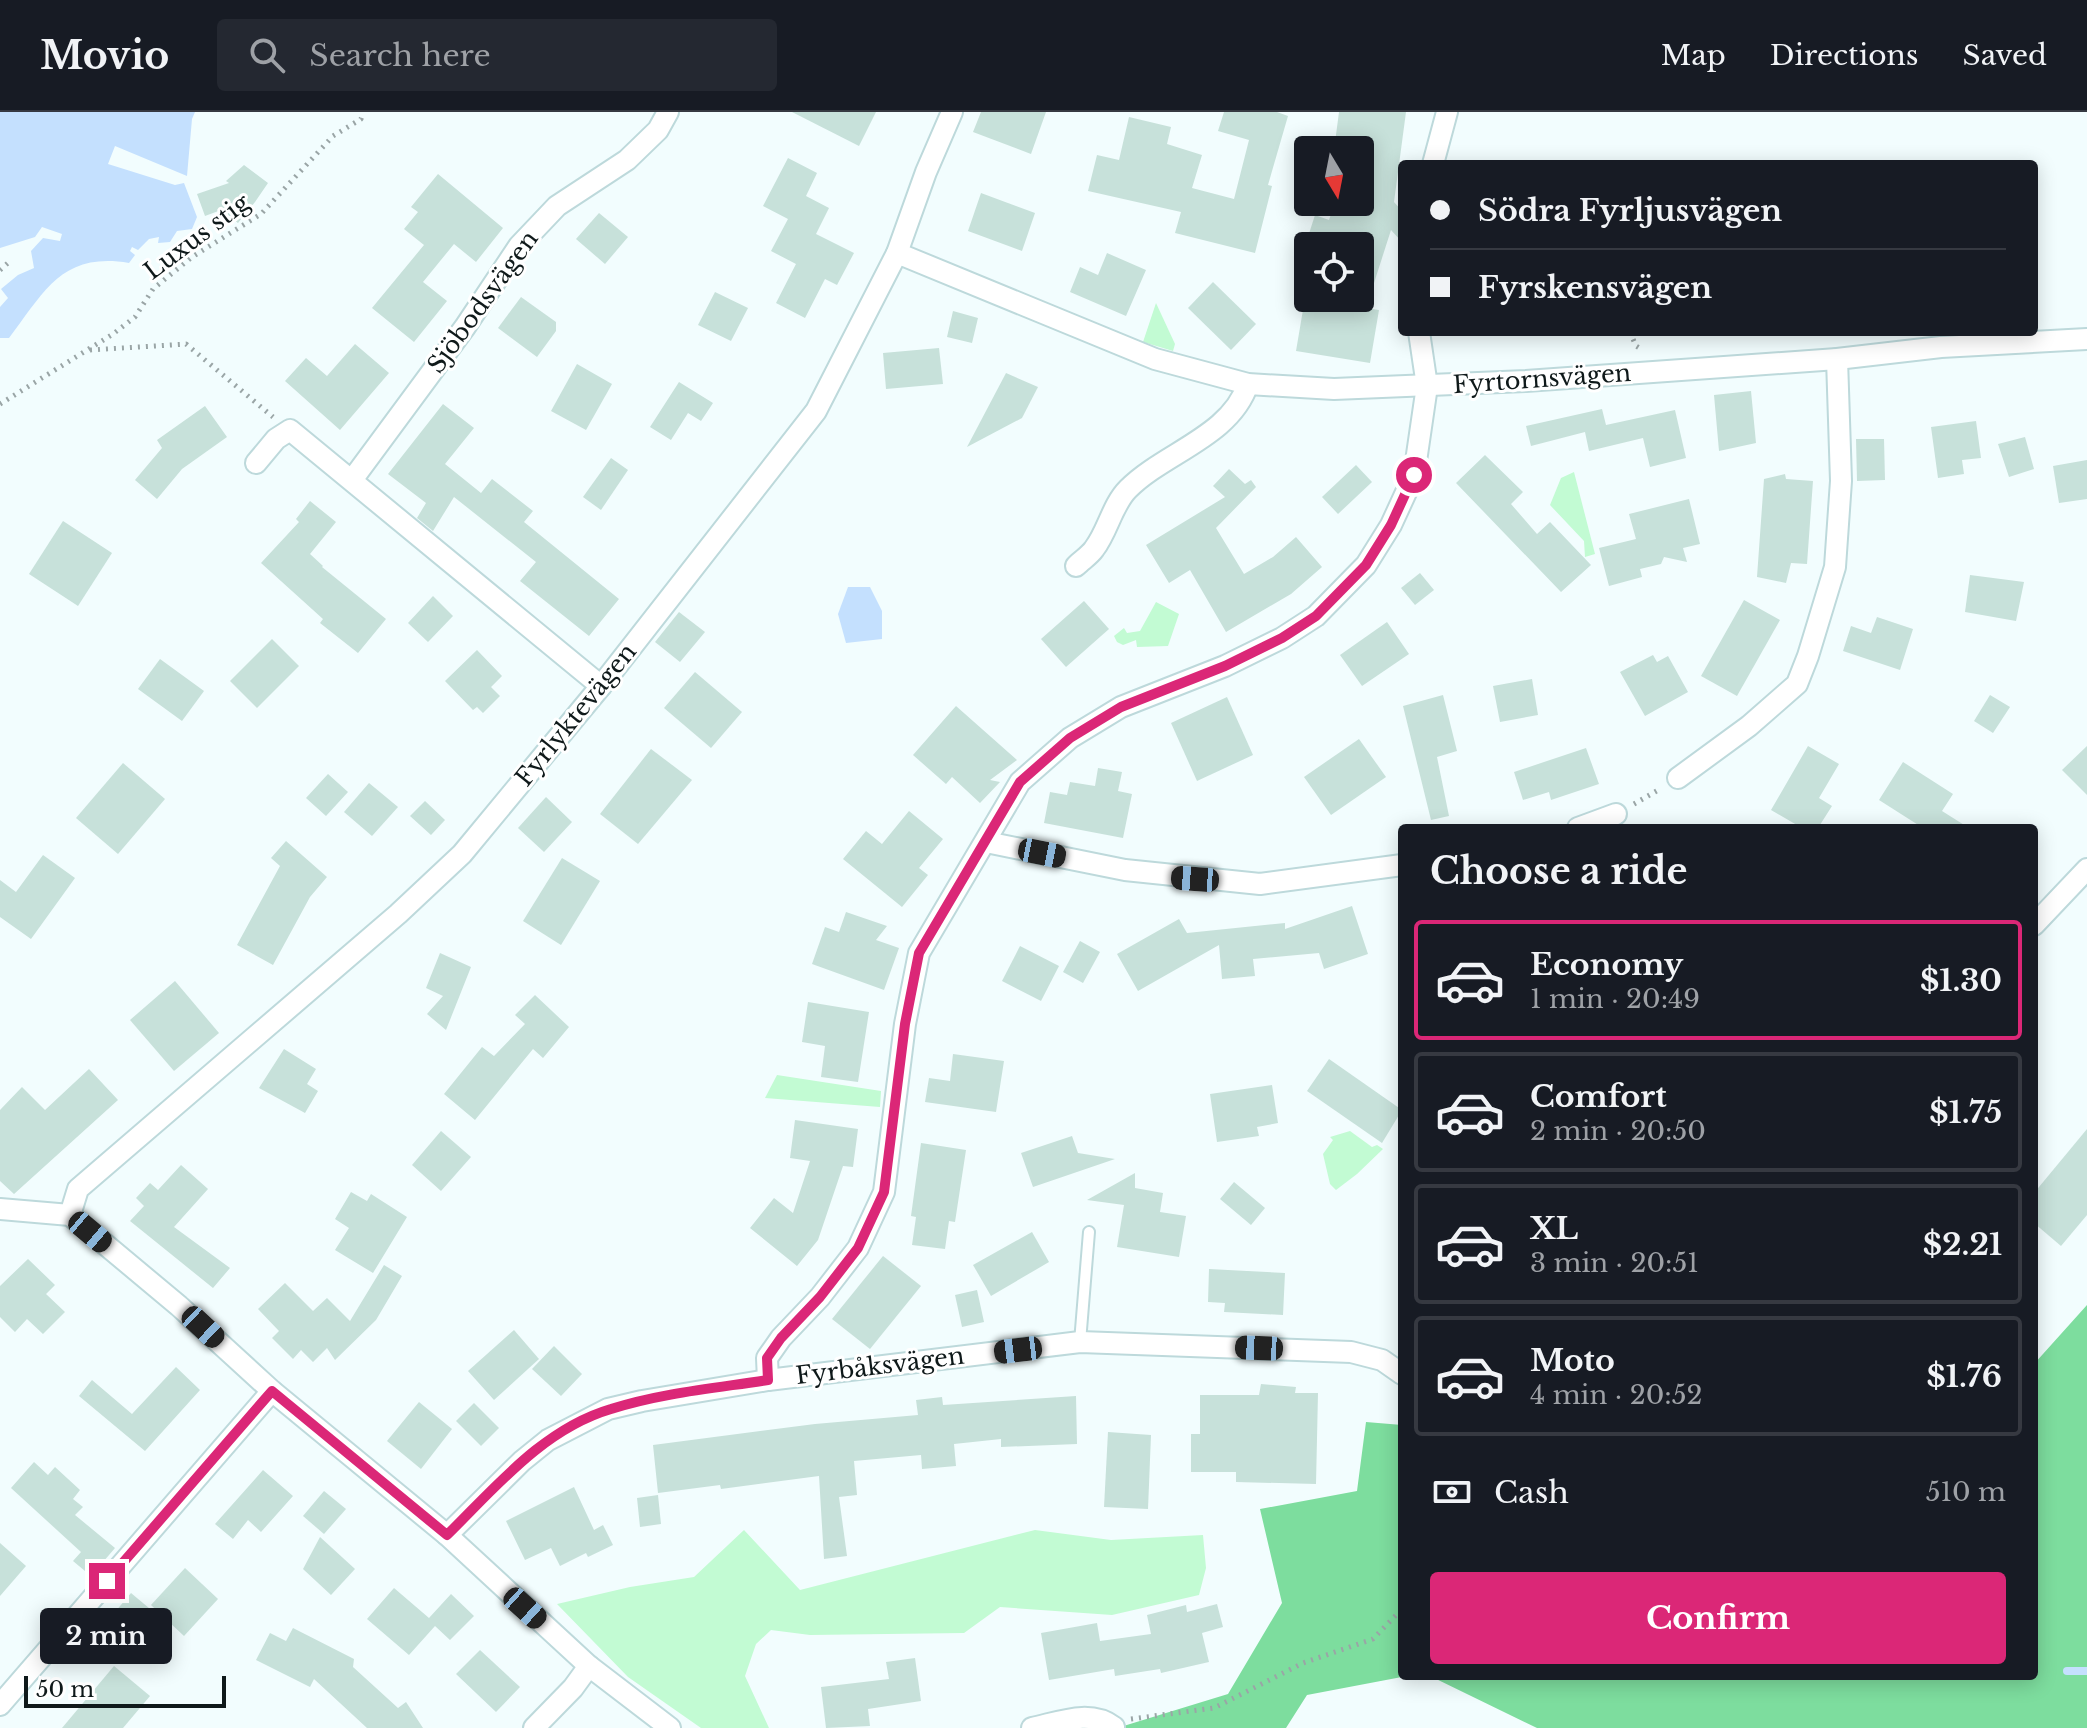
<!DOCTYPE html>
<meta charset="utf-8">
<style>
body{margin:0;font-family:"Libre Baskerville",serif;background:#242831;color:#f1f3f6;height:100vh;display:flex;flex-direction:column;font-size:30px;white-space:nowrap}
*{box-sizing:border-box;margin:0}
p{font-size:26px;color:#9ea1a6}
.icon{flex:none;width:44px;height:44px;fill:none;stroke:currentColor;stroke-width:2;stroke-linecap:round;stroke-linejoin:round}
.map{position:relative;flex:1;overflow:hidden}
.sheet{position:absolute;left:1398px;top:712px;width:640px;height:856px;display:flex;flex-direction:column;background:#171b24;border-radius:8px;box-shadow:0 4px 20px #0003}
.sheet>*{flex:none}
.banner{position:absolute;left:1398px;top:48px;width:640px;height:176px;border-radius:8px;box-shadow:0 4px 20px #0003;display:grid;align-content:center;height:176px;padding:0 32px;background:#171b24}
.needle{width:52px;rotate:170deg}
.fabs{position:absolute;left:1294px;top:24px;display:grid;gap:16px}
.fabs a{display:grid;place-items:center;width:80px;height:80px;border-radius:8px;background:#171b24;box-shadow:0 4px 20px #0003;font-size:40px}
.scale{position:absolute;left:24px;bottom:20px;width:202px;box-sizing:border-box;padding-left:8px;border:4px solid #0f191a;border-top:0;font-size:22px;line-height:28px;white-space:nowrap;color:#0f191a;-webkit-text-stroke:6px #fff;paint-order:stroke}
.end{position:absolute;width:36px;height:36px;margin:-18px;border:10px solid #db2777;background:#fff;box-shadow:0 0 0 4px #fff}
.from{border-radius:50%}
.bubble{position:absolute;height:56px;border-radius:8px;background:#171b24;box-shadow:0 4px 20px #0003;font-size:26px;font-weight:800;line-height:56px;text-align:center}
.car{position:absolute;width:24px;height:48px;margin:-24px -12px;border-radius:10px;box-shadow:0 0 6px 2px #0007;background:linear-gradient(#222 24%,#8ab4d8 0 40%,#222 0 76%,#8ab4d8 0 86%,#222 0)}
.banner b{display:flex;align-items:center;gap:28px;height:76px;font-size:30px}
.banner b+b{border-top:2px solid #363941}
.banner i{width:20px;height:20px;background:#f1f3f6}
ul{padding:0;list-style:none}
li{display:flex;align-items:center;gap:24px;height:120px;margin:0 16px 12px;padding:0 16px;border:4px solid #363941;border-radius:8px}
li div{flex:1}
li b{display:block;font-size:30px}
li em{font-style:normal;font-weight:800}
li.on{border-color:#db2777}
li>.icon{width:72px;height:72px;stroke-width:1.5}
h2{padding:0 32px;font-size:36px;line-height:96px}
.pay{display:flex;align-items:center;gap:20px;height:88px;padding:0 32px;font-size:30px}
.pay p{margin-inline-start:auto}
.cta{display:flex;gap:16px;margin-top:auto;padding:16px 32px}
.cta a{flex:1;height:92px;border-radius:8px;background:#db2777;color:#fff;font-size:32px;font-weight:800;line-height:92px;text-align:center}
header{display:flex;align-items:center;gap:48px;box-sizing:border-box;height:112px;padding:0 40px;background:#171b24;border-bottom:2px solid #363941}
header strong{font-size:38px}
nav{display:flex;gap:44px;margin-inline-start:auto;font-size:28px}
.search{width:560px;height:72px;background:#242831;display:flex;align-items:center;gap:20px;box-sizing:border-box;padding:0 28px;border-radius:8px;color:#9ea1a6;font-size:30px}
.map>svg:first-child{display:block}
.green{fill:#c2fbd3}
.forest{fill:#7ddd9e}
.water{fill:#c4e0fe}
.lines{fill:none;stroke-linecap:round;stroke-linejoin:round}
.stream{stroke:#c4e0fe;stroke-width:8}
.building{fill:#c7e1da}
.lane-casing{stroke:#bdd9db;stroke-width:14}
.street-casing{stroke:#bdd9db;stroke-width:24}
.path{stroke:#9aa5a6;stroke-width:5;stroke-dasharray:2 6;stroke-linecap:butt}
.lane{stroke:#fff;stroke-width:10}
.street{stroke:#fff;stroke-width:20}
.route{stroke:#db2777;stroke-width:10}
.labels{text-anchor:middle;stroke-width:6;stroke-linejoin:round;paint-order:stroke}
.street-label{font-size:24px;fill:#0f191a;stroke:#fff}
</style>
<header>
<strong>Movio</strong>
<div class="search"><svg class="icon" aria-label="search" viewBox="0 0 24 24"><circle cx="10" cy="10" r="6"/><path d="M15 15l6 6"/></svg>Search here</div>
<nav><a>Map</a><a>Directions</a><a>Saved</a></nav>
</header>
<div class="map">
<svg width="2087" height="1616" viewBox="0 0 2087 1616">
<rect width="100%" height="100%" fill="#f2fdfe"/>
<!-- green -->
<g class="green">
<polygon points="1156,191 1175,232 1173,239 1143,230"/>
<polygon points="1574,360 1595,442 1585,445 1584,429 1550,393 1561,366"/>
<polygon points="1156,490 1179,502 1168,534 1137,535 1136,528 1123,533 1117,530 1114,524 1124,516 1127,521 1140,519"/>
<polygon points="777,963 881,979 880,995 765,986"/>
<polygon points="1350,1019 1372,1035 1377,1033 1383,1037 1357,1062 1336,1078 1330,1072 1323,1042 1333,1028 1330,1025"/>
<polygon points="744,1418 800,1478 1035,1418 1111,1428 1203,1423 1206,1456 1199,1483 1112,1503 1000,1495 964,1521 810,1523 771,1518 756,1532 745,1564 769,1616 701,1616 628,1565 557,1492 630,1475 694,1465"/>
</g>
<!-- forest -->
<g class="forest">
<polygon points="2087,1193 2087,1616 1537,1616 1430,1564 2034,1564 2034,1252"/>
<polygon points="1366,1310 1402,1313 1402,1564 1407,1564 1307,1583 1286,1616 1117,1616 1228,1582 1282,1491 1260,1397 1357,1379"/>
</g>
<!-- water -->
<g class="water">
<path d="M0 0H195L192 7 187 64 115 34 108 52 175 73 184 71 197 105 192 117 177 119 170 130 158 131 159 125 149 127 138 138 132 135 130 139 135 143 129 151C62 140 45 179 9 226H0V195L8 186 1 177 18 163 34 156 31 139 43 126 60 129 62 122 42 115 35 125 0 136Z"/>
<polygon points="848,475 870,475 882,499 882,527 846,531 838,502"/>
</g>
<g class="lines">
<!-- stream -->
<polyline class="stream" points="2067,1559 2087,1559"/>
</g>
<!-- building -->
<g class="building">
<polygon points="792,0 876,0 859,34"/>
<polygon points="981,0 1046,0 1031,42 973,20"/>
<polygon points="1224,0 1277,0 1288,4 1268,73 1272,74 1255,141 1175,121 1181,100 1088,79 1097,43 1119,48 1129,5 1171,15 1167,32 1202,43 1192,76 1234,87 1249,28 1218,19"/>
<polygon points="1339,0 1406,0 1394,90 1402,99 1402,130 1391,118 1366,196 1379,198 1370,251 1296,239 1305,186 1360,195 1360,134 1305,134 1315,103 1329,108 1335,90 1360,90 1360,38 1334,38"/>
<polygon points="788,46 817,61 806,84 829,96 816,122 854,141 837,173 825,167 805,206 776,191 796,152 771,139 788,107 763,94"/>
<polygon points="244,53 268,71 255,90 238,111 221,98 205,104 197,82 229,71 226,69"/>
<polygon points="438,62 503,116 476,150 454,132 423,170 447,189 414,230 372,196 424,133 404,117 418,100 411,95"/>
<polygon points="981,81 1035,101 1022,139 968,119"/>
<polygon points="599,101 628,125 605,152 576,127"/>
<polygon points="1107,141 1146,158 1126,204 1070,180 1080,155 1098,163"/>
<polygon points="1213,170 1256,212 1231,238 1188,196"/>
<polygon points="715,180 748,196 731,229 698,213"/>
<polygon points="521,185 556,210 556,219 537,245 498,216"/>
<polygon points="953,199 978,206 972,231 947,225"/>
<polygon points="355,232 389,261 340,318 285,269 306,246 327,264"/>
<polygon points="939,236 943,272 886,277 883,241"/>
<polygon points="577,252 612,272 586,318 551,299"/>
<polygon points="1006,261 1038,275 1022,306 967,335"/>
<polygon points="679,270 713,291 701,309 688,301 671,328 650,315"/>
<polygon points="1751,279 1756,331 1719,339 1714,283"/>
<polygon points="443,292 474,316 445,352 481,381 492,367 533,399 524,410 619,487 589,524 520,469 536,450 454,385 433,419 417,406 426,391 388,362"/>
<polygon points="205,294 227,325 182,357 157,387 135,368 162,336 157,328"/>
<polygon points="1602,297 1606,313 1675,298 1686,346 1650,355 1643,326 1589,339 1585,320 1531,334 1526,314"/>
<polygon points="1976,309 1981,346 1962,348 1964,362 1938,366 1931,315"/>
<polygon points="2025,325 2034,357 2009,365 1998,332"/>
<polygon points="1856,327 1884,327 1885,368 1857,369"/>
<polygon points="1485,343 1523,380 1511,392 1537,422 1550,410 1591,453 1561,480 1456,371"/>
<polygon points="611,346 628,358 601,398 583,385"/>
<polygon points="2087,348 2087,387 2059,391 2053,354"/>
<polygon points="1356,353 1372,370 1338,402 1322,385"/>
<polygon points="1229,357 1245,372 1251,368 1256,375 1216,416 1244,462 1273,445 1296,425 1322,455 1291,482 1226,520 1190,458 1169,471 1146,433 1225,385 1213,374"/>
<polygon points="1785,362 1786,367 1813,369 1807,452 1791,451 1786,471 1757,465 1764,367"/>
<polygon points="1689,387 1700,432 1683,436 1687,450 1664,445 1661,452 1640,457 1642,465 1609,474 1599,436 1636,427 1629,402"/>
<polygon points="310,389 336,410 310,442 323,454 322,455 386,507 358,541 320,511 323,507 261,451 299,410 296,407"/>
<polygon points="63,409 112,441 78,494 29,462"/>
<polygon points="1420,461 1434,478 1415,493 1401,476"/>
<polygon points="1970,463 2024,470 2016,509 1965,500"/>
<polygon points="433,484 453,504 428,530 408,511"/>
<polygon points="1744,488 1780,508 1737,584 1701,564"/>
<polygon points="1084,489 1109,517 1066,555 1041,527"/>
<polygon points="679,500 705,520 680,550 655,530"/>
<polygon points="1877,505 1913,517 1900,558 1843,539 1851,514 1871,521"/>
<polygon points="1387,510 1409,542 1362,574 1340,543"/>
<polygon points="272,527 299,554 257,596 230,569"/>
<polygon points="477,538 502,564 491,575 500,584 483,601 477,595 473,598 445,569"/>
<polygon points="1653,543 1657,550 1668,544 1688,580 1645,604 1620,560"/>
<polygon points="160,547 204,579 182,609 138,577"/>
<polygon points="695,560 742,600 711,636 664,596"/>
<polygon points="1532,567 1538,603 1500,610 1493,574"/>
<polygon points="1443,583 1457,639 1437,645 1449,704 1431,708 1403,594"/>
<polygon points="1990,583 2010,595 1993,621 1974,609"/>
<polygon points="1227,585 1253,643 1197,669 1171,611"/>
<polygon points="956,594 1017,648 990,668 1000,670 980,691 952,665 946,672 913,643"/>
<polygon points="1359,627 1386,665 1331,703 1304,665"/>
<polygon points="1808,634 1839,652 1819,686 1832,694 1818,716 1802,716 1771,698"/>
<polygon points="2087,634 2087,683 2062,658"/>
<polygon points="1586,636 1599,672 1551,688 1549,680 1523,688 1514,660"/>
<polygon points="651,637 692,668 638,732 600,702"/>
<polygon points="1903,650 1953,682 1942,699 1969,716 1923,716 1879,688"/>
<polygon points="123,651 165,687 118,742 76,706"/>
<polygon points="1098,656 1122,660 1118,679 1132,682 1123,726 1044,711 1050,680 1067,683 1070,670 1095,674"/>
<polygon points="328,662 348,680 326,704 306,686"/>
<polygon points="369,671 398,695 372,724 344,700"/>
<polygon points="546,685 572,710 544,740 518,716"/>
<polygon points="425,689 445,708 431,723 410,704"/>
<polygon points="909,699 943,727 919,756 928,763 902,795 843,747 866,719 882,732"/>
<polygon points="286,729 327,765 310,785 273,853 237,833 280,754 271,746"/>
<polygon points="43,743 75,766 31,827 0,805 0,768 16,780"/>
<polygon points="562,746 600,769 561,833 523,809"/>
<polygon points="1352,794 1368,842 1324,857 1319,841 1253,847 1255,864 1222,867 1219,833 1138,879 1117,842 1179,807 1187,821 1285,811 1285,817"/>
<polygon points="846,800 887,814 876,828 899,836 884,878 812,852 825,815 839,820"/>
<polygon points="1080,829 1100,840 1083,871 1063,860"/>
<polygon points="1020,834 1059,854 1041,889 1002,869"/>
<polygon points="440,841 471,855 446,918 427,902 443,884 426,876"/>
<polygon points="175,869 219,921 174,959 130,908"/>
<polygon points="535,883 569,915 543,946 533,937 475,1008 444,982 482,935 494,944 525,912 515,903"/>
<polygon points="808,890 869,900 858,970 821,965 825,934 802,930"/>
<polygon points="284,937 316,957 307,972 318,979 305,1001 259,976"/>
<polygon points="953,942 1004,949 996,1000 925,990 929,966 950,969"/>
<polygon points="1329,947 1402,998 1382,1031 1307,979"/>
<polygon points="89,957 118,988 14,1082 0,1069 0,998 22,975 45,998"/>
<polygon points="1272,973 1278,1011 1257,1015 1259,1024 1217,1030 1210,982"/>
<polygon points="795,1008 858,1017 853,1055 843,1054 818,1128 797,1154 750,1116 774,1086 793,1101 810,1049 790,1046"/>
<polygon points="2087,1017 2087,1103 2061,1134 2034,1111 2034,1081"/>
<polygon points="441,1019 471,1045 441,1079 412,1053"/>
<polygon points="1072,1024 1078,1041 1115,1047 1033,1075 1021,1041"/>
<polygon points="921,1031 966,1038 955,1110 949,1109 945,1137 912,1133 916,1105 911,1104"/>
<polygon points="181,1053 208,1077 174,1115 230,1156 213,1176 130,1109 144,1094 136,1086 150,1071 158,1078"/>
<polygon points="1135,1061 1135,1076 1163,1081 1160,1100 1186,1104 1179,1145 1117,1135 1124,1093 1087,1088"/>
<polygon points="1234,1070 1265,1096 1251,1113 1220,1087"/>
<polygon points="351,1080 367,1089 371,1082 407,1105 373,1161 335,1138 349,1116 335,1107"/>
<polygon points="1032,1120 1049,1150 991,1184 973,1153"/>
<polygon points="883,1144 921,1174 870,1237 832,1207"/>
<polygon points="28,1147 55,1173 46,1182 65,1200 43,1222 27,1207 15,1220 0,1205 0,1174"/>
<polygon points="384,1153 402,1164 376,1208 335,1248 327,1236 313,1250 301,1238 293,1247 272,1226 279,1219 258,1197 285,1171 313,1199 327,1186 350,1209"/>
<polygon points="1209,1157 1285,1161 1283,1203 1224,1200 1225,1191 1208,1190"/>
<polygon points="977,1178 984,1210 962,1215 955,1183"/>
<polygon points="514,1218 539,1247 494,1288 468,1259"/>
<polygon points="554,1234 582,1262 561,1284 532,1257"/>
<polygon points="176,1255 200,1278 145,1339 79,1284 92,1268 132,1302"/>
<polygon points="1261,1272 1296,1275 1295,1281 1318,1281 1316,1372 1236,1370 1236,1360 1191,1360 1191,1322 1200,1322 1200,1283 1259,1283"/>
<polygon points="1076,1284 1077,1332 1001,1335 1001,1327 954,1332 956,1354 922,1357 921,1343 854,1349 857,1383 839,1385 847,1444 824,1447 819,1364 721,1377 720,1373 658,1381 653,1333 815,1312 918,1303 916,1288 942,1285 943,1293"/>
<polygon points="419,1290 452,1317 421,1357 387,1329"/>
<polygon points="474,1291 499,1316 481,1334 456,1309"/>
<polygon points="1108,1320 1151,1323 1148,1397 1104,1395"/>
<polygon points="34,1350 48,1363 55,1355 80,1378 73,1387 83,1395 75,1403 115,1436 91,1464 73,1449 81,1440 11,1376"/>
<polygon points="263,1358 293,1384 261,1420 248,1408 233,1427 215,1412"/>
<polygon points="574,1375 594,1418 603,1413 613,1433 588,1445 586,1441 560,1454 551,1436 525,1448 506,1409"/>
<polygon points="324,1379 346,1397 324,1422 303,1404"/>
<polygon points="658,1383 661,1412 640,1415 637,1386"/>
<polygon points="320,1425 355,1457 331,1483 303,1457"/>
<polygon points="0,1431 26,1454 0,1484"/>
<polygon points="185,1456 218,1487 184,1524 151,1493"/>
<polygon points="394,1476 429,1506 451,1482 474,1504 450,1528 435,1514 409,1543 367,1507"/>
<polygon points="131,1481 162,1507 128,1545 99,1519"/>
<polygon points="1217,1492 1223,1515 1202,1521 1209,1550 1161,1561 1160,1557 1115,1564 1114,1557 1049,1568 1041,1521 1097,1511 1100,1529 1151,1522 1147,1503 1186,1493 1187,1500"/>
<polygon points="293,1516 354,1547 353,1555 398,1596 406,1590 423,1616 367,1616 314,1567 310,1575 256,1548 270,1521 286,1529"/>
<polygon points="480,1538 520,1575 496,1600 456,1562"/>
<polygon points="915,1546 921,1589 868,1597 870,1614 826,1616 821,1575 889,1567 886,1550"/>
<polygon points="114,1554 150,1584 123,1616 62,1616"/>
</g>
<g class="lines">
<defs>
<polyline id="lane" points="1080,1230 1089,1120"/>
<g id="street">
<polyline points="1433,52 1447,0"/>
<polyline points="897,141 1155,247 1248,272 1334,277 1526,269 1837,247 1941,235 2087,227"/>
<polyline points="256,351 276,327 290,318 601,574"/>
<polyline points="352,368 465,215 519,134 557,94 627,48 658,18 668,0"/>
<path d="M1076 454C1082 448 1090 443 1094 437 1108 419 1112 393 1128 377 1165 340 1230 325 1248 272"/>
<polyline points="1678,666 1749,614 1797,572 1808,544 1835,455 1841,369 1837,247"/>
<polyline points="1578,716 1616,702"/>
<polyline points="986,730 1125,758 1260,772 1402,753"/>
<polyline points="2034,813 2087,757"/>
<polyline points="0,1097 70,1103 179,1194 272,1279 447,1423 589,1554 670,1616"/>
<polyline points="70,1103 78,1077 398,802 462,742 601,574 816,299 897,141 926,60 952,0"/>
<polyline points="768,1268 767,1246 781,1226 820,1185 858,1136 884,1080 905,912 919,841 1020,670 1070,626 1121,595 1225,554 1282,526 1316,504 1366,453 1391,413 1414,363 1427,274 1419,220"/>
<polyline points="447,1423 522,1349 548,1328 608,1297 642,1289 768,1268 1080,1230 1351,1240 1382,1248 1402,1262"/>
<polyline points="0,1593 272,1279"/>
<polyline points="534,1616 573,1576 589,1554"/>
<path d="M1032 1616C1060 1610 1090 1597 1114 1615"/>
</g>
</defs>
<!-- lane casing -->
<use href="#lane" class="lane-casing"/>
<!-- street casing -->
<use href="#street" class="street-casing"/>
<!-- path -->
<g class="path">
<polyline points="0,158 8,151"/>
<polyline points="1630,220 1636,234 1641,237"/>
<polyline points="90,238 186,232 273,305"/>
<polyline points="0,292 113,222 135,205 153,177 192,145 261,102 333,24 361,7 363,0"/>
<polyline points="1634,692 1660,677"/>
<polyline points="1131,1607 1214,1596 1303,1551 1373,1527 1402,1497"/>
</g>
<!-- lane -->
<use href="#lane" class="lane"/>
<!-- street -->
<use href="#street" class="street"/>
</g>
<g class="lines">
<!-- route -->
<path class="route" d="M107 1469 272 1279 447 1423C495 1376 543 1317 611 1297 661 1281 716 1276 768 1268L767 1246 781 1226 820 1185 858 1136 884 1080 905 912 919 841 1020 670 1070 626 1121 595 1225 554 1282 526 1316 504 1366 453 1391 413 1414 363"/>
</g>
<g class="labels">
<!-- street labels -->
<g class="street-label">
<text transform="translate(197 125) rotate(-37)" y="8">Luxus stig</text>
<text transform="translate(483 190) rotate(-54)" y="8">Sjöbodsvägen</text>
<text transform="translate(1542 267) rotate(-4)" y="8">Fyrtornsvägen</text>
<text transform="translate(576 603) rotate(-51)" y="8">Fyrlyktevägen</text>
<text transform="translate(880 1254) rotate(-7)" y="8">Fyrbåksvägen</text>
</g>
</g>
</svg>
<div class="fabs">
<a><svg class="needle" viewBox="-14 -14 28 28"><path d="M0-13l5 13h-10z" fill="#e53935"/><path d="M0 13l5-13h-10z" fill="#9ea1a6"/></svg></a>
<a><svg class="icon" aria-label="locate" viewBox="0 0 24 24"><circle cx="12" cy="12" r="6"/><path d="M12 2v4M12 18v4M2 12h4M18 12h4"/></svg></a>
</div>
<div class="scale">50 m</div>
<i class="end from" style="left:1414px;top:363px"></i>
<i class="end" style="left:107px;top:1469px"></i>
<div class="bubble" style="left:40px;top:1496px;width:132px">2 min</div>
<i class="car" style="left:1042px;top:741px;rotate:101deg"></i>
<i class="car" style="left:1195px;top:767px;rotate:274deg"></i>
<i class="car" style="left:90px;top:1120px;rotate:130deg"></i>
<i class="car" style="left:203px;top:1215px;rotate:133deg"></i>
<i class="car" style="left:1259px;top:1236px;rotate:272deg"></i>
<i class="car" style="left:1018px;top:1238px;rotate:263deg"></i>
<i class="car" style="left:525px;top:1496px;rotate:132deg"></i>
<div class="banner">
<b><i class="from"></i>Södra Fyrljusvägen</b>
<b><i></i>Fyrskensvägen</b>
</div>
<section class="sheet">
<h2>Choose a ride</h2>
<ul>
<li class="on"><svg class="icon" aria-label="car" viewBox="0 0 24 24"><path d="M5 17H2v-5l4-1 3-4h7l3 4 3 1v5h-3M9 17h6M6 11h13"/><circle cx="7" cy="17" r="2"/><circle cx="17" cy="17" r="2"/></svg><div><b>Economy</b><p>1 min · 20:49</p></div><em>$1.30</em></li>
<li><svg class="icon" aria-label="car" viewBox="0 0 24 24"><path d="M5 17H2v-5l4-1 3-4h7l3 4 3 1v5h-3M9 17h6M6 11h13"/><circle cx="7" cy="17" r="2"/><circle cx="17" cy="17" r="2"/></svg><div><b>Comfort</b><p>2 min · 20:50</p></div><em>$1.75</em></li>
<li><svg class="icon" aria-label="car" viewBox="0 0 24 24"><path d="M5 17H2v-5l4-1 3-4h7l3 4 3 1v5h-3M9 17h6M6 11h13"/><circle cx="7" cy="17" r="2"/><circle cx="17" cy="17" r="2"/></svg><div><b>XL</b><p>3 min · 20:51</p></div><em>$2.21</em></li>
<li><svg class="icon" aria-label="car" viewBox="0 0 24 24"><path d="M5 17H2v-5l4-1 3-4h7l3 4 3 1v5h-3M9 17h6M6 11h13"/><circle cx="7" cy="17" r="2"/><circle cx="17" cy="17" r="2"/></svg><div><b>Moto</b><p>4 min · 20:52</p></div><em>$1.76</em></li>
</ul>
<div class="pay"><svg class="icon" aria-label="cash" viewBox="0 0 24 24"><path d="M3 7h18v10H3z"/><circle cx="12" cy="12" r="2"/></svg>Cash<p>510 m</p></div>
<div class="cta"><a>Confirm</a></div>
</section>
</div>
